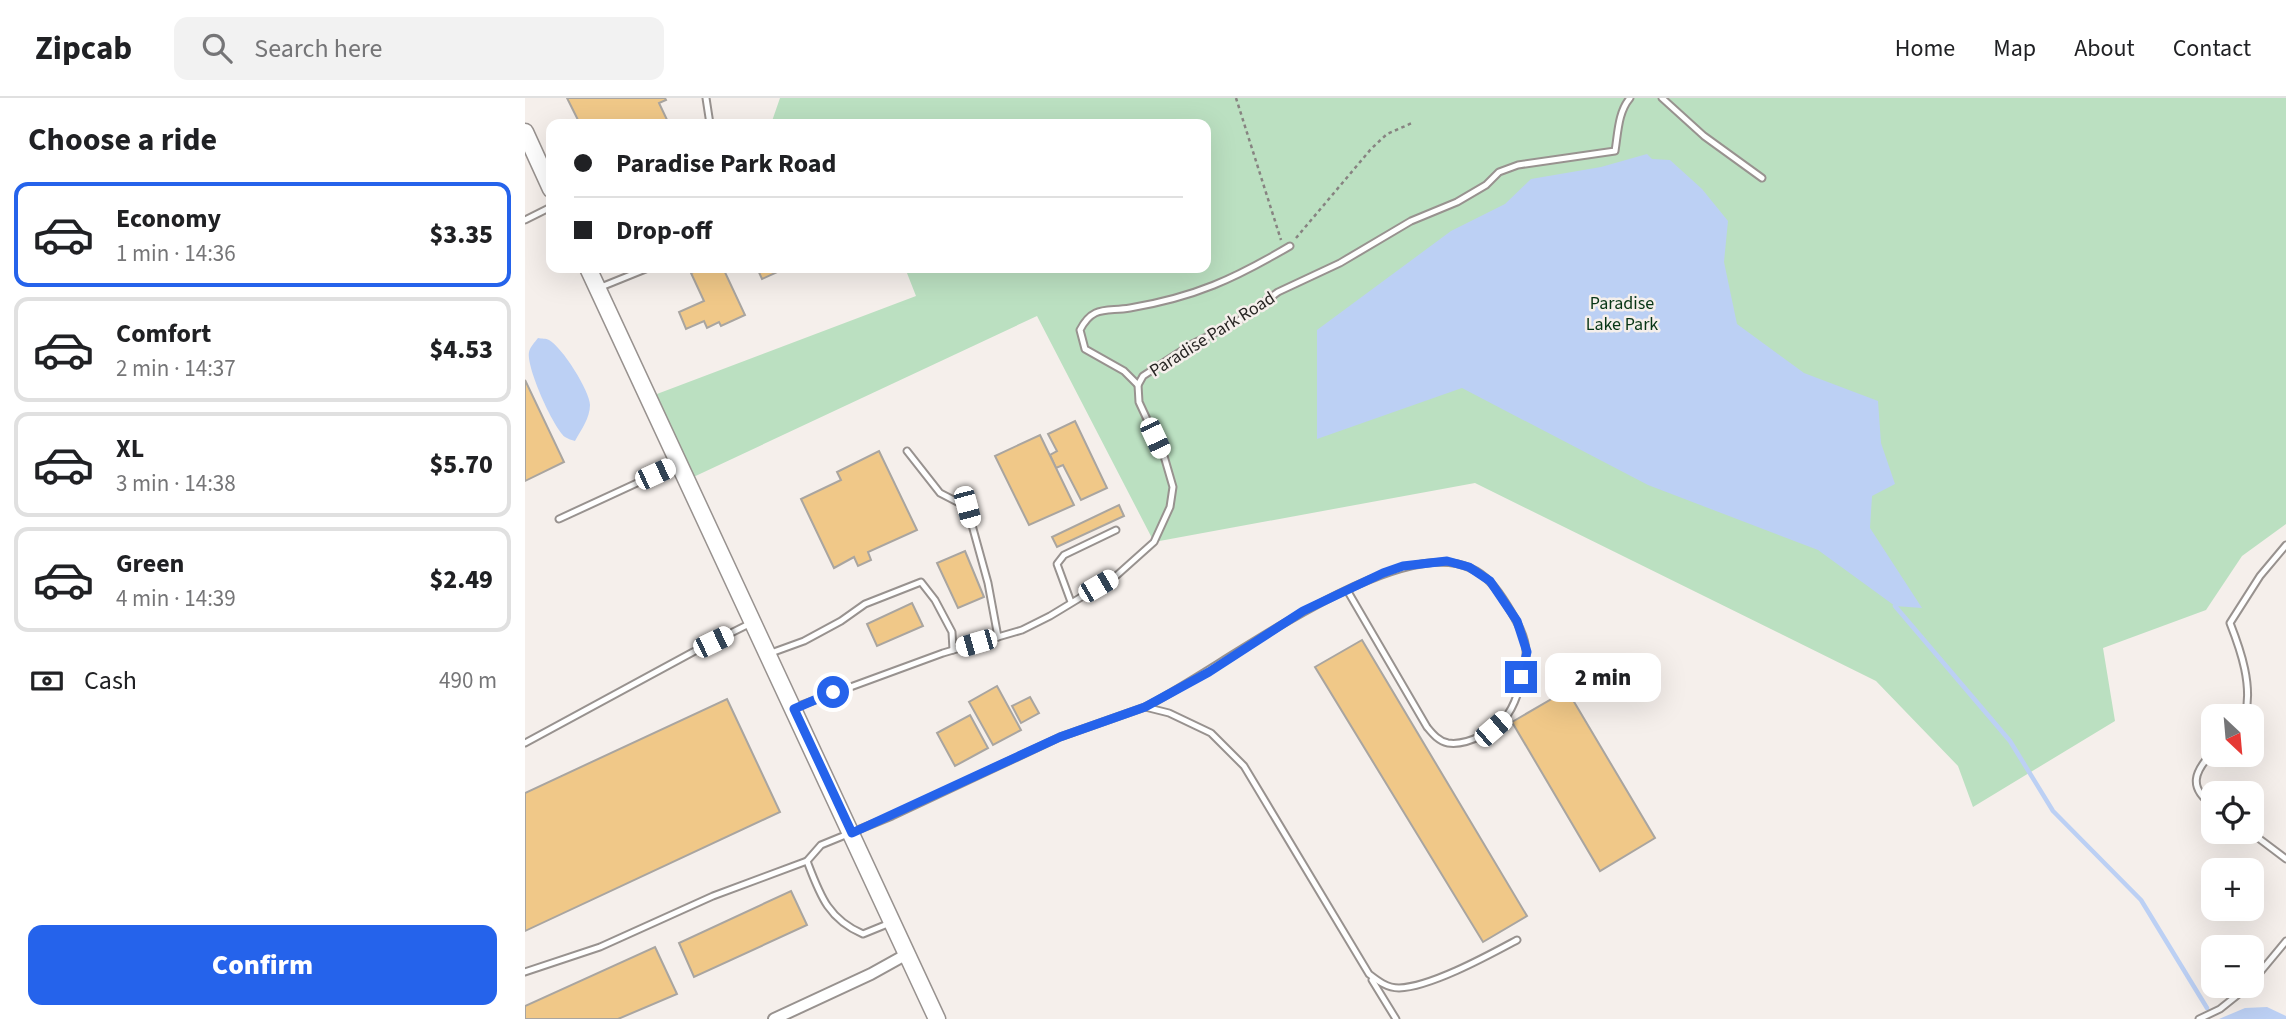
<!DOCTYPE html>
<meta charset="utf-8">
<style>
body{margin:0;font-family:"Source Sans 3",sans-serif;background:#f2f2f2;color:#202124;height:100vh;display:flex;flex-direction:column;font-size:26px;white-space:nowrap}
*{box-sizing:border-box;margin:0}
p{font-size:23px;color:#757577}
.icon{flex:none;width:38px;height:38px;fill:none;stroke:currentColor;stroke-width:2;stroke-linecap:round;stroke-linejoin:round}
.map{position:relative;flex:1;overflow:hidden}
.side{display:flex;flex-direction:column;background:#fff;width:525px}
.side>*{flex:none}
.banner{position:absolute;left:21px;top:21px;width:665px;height:154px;border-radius:14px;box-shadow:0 7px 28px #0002;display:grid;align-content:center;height:154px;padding:0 28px;background:#fff}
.needle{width:46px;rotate:154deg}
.tools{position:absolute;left:1676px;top:606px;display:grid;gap:14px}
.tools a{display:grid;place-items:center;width:63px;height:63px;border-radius:14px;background:#fff;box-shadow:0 7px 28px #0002;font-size:35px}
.end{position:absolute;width:32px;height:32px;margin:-16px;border:9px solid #2563eb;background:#fff;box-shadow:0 0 0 4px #fff}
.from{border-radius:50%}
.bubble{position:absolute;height:49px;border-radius:14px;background:#fff;box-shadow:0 7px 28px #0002;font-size:23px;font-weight:800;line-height:49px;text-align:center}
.car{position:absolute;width:21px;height:42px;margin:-21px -10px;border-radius:9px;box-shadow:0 0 5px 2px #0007;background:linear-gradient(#fff 24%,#345 0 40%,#fff 0 76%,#345 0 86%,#fff 0)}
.banner b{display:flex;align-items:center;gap:24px;height:66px;font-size:26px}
.banner b+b{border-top:2px solid #e0e0e0}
.banner i{width:18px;height:18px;background:#202124}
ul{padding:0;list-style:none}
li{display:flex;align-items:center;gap:21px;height:105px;margin:0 14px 10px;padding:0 14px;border:4px solid #e0e0e0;border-radius:14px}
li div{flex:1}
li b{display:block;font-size:26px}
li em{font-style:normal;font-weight:800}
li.on{border-color:#2563eb}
li>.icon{width:63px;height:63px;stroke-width:1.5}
h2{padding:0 28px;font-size:32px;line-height:84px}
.pay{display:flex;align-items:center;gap:18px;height:77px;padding:0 28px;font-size:26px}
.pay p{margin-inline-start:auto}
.action{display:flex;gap:14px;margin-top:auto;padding:14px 28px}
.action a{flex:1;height:80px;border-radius:14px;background:#2563eb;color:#fff;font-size:28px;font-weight:800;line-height:80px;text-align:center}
header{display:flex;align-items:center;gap:42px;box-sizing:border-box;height:98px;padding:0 35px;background:#fff;border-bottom:2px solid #e0e0e0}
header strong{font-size:33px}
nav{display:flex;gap:38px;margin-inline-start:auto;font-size:24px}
.search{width:490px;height:63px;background:#f2f2f2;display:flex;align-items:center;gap:18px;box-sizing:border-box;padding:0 24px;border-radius:14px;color:#757577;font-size:26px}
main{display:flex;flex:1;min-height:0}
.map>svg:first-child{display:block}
.green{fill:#bbe0c1}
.water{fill:#bcd0f4}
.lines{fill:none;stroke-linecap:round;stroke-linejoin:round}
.stream{stroke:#bcd0f4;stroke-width:4.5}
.building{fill:#f0c888;stroke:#a9a5a0;stroke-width:2}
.lane-casing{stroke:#98928f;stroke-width:9}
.street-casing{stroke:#98928f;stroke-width:14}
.secondary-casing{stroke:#98928f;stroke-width:19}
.path{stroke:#878381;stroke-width:2.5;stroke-dasharray:3.5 3.5;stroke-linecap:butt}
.lane{stroke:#fff;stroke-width:5}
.street{stroke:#fff;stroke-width:10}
.secondary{stroke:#fff;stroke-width:16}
.route{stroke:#2563eb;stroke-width:9}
.labels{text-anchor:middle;stroke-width:5;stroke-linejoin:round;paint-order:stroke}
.park-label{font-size:18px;fill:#073515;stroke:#f5efeb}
.street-label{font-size:18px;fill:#272523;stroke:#f5efeb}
</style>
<header>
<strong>Zipcab</strong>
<div class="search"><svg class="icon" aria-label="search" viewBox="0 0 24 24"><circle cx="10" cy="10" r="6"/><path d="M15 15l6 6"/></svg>Search here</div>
<nav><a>Home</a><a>Map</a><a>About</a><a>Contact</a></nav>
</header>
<main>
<section class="side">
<h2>Choose a ride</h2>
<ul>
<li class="on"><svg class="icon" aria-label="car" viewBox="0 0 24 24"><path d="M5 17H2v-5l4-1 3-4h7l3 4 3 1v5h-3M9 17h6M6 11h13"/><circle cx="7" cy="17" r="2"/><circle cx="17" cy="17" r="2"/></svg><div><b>Economy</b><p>1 min · 14:36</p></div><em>$3.35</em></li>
<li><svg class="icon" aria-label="car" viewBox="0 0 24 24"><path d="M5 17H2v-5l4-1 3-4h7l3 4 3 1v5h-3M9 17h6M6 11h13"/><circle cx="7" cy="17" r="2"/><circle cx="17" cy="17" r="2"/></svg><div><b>Comfort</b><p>2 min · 14:37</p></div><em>$4.53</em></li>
<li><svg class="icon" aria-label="car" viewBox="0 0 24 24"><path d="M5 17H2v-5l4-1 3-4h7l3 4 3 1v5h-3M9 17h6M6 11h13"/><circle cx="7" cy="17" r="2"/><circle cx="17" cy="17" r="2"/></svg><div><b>XL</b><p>3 min · 14:38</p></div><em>$5.70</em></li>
<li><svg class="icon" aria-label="car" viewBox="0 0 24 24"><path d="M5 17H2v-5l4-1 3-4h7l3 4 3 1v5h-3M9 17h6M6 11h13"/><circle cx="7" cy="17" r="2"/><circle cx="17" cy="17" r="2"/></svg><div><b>Green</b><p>4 min · 14:39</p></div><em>$2.49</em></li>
</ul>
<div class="pay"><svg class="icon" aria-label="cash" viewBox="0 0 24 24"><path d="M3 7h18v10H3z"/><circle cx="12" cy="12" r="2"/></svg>Cash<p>490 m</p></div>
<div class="action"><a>Confirm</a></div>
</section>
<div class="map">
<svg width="1761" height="921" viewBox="0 0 1761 921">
<rect width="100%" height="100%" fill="#f5efeb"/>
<!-- green -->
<polygon class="green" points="255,0 1761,0 1761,426 1717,458 1681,512 1578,550 1590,623 1448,709 1433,668 1351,583 950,385 629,444 512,218 162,382 124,299 391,198 380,170 681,170 681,26 246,26"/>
<!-- water -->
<g class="water">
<polygon points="1122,56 1127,61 1145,62 1177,91 1203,123 1199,164 1212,226 1279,275 1353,303 1356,345 1370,386 1347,398 1345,430 1397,510 1370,508 1293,452 1123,387 937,290 792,341 792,232 926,133 980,106 1006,81 1076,69"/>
<path d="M13 240C17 241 21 240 24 242 37 249 65 293 65 307 65 320 56 332 50 343 47 342 43 341 40 339 28 329 1 269 4 254 5 249 10 244 13 240Z"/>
<polygon points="1742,909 1761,918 1761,921 1694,921 1720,910"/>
</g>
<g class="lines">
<!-- stream -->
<polyline class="stream" points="1370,508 1485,643 1528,713 1616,802 1682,910"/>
</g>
<!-- building -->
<g class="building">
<polygon points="42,0 140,0 141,2 134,5 144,26 55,26"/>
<polygon points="179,170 198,170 220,217 196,228 194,224 182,230 179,223 161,231 154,214 179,203 166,175"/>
<polygon points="232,170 261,170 237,181"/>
<polygon points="0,282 39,364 0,383"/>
<polygon points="550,323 582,390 556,402 538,367 531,370 525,357 532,353 523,336"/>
<polygon points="515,337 549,407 504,427 470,358"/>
<polygon points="354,353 392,432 343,454 346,462 333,468 329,459 309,470 276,401 316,382 312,374"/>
<polygon points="594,407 599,418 532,449 527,439"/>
<polygon points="440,453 459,499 433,510 412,465"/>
<polygon points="387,505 398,528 352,548 342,526"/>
<polygon points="837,542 1002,818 958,844 790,569"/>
<polygon points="472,588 496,632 468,647 444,604"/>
<polygon points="1042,592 1130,740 1075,773 987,624"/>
<polygon points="505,599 514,615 496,625 487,608"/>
<polygon points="202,601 255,714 0,833 0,695"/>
<polygon points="445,617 463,650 430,668 412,635"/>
<polygon points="266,793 282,827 169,879 154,845"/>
<polygon points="130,849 152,896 93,921 0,921 0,908"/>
</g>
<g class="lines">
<defs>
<g id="lane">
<polyline points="181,0 185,26"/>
<polyline points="1137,0 1179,38 1237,80"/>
<polyline points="0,122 26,109"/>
<polyline points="76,189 123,170"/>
<path d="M613 287 599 273 560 251 555 232C568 207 581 214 605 210 670 199 709 181 765 148"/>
<polyline points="382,353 415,395 442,409 463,485 473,539"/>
<polyline points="34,421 151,367"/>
<polyline points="546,504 532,466 539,457 591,432"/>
<polyline points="246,555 279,543 316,523 340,506 396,484 410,502 427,534 428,552"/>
<path d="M271 609 418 555 497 532 525 518 591 478 629 444 645 409 648 389 639 358 614 304 613 287 618 278 667 246 712 224 753 194 815 165 886 123 932 104 961 87 974 74 993 67 1090 53C1093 35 1093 14 1105 0"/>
<path d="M620 609C692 574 869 434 945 470 962 477 972 491 982 507 990 520 1002 540 1001 556 1001 572 992 603 983 616 973 632 942 648 923 645 913 643 907 635 902 629L822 492"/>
<path d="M1720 618C1728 588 1716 553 1705 525L1735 478 1761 447"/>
<polyline points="0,645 168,554 226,525"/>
<path d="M1689 653C1669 673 1662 690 1689 708"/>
<polyline points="1724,733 1761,761"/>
<path d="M365 825 338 836C303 821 295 797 282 763L296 747 367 718 535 639 620 609 644 615 686 635 719 668 844 876C853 883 862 890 874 890 906 889 964 857 992 842"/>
<polyline points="0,874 75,849 188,798 282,763"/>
<polyline points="847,882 871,921"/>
<polyline points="1727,884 1761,843"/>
<polyline points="1674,921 1695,911 1725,887"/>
</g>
<polyline id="street" points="249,921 346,876 382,856"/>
<g id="secondary">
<polyline points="0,34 26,91"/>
<polyline points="63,170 412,921"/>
</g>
</defs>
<!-- lane casing -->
<use href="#lane" class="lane-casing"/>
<!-- street casing -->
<use href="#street" class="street-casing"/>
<!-- secondary casing -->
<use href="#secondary" class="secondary-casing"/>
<!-- path -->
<g class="path">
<polyline points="711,0 756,142"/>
<polyline points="771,140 846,51 862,36 887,25"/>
</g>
<!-- lane -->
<use href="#lane" class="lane"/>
<!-- street -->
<use href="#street" class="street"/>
<!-- secondary -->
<use href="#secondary" class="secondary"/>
</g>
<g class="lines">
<!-- route -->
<polyline class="route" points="308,594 269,611 327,735 535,639 620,609 684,574 778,513 858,475 878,468 922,463 944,469 965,483 992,523 1002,554 996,579"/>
</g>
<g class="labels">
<!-- park labels -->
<g class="park-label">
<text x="1097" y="211">Paradise<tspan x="1097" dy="21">Lake Park</tspan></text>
</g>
<!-- street labels -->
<g class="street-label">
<text transform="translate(687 236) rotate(-32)" y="6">Paradise Park Road</text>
</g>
</g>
</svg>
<div class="tools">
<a><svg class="needle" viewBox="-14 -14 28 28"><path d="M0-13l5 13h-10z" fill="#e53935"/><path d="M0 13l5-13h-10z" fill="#757577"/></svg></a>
<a><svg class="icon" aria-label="locate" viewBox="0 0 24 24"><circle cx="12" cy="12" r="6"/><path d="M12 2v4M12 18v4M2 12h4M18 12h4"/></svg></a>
<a>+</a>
<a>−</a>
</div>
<i class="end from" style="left:308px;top:594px"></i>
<i class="end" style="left:996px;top:579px"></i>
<div class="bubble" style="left:1020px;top:555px;width:116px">2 min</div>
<i class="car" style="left:630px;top:340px;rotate:155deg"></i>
<i class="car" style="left:130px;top:376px;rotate:65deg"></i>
<i class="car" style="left:442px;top:409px;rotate:165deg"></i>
<i class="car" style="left:573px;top:488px;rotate:60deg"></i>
<i class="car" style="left:188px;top:544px;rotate:64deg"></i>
<i class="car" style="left:451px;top:545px;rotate:254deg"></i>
<i class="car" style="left:968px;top:631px;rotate:49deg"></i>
<div class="banner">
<b><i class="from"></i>Paradise Park Road</b>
<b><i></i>Drop-off</b>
</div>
</div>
</main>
